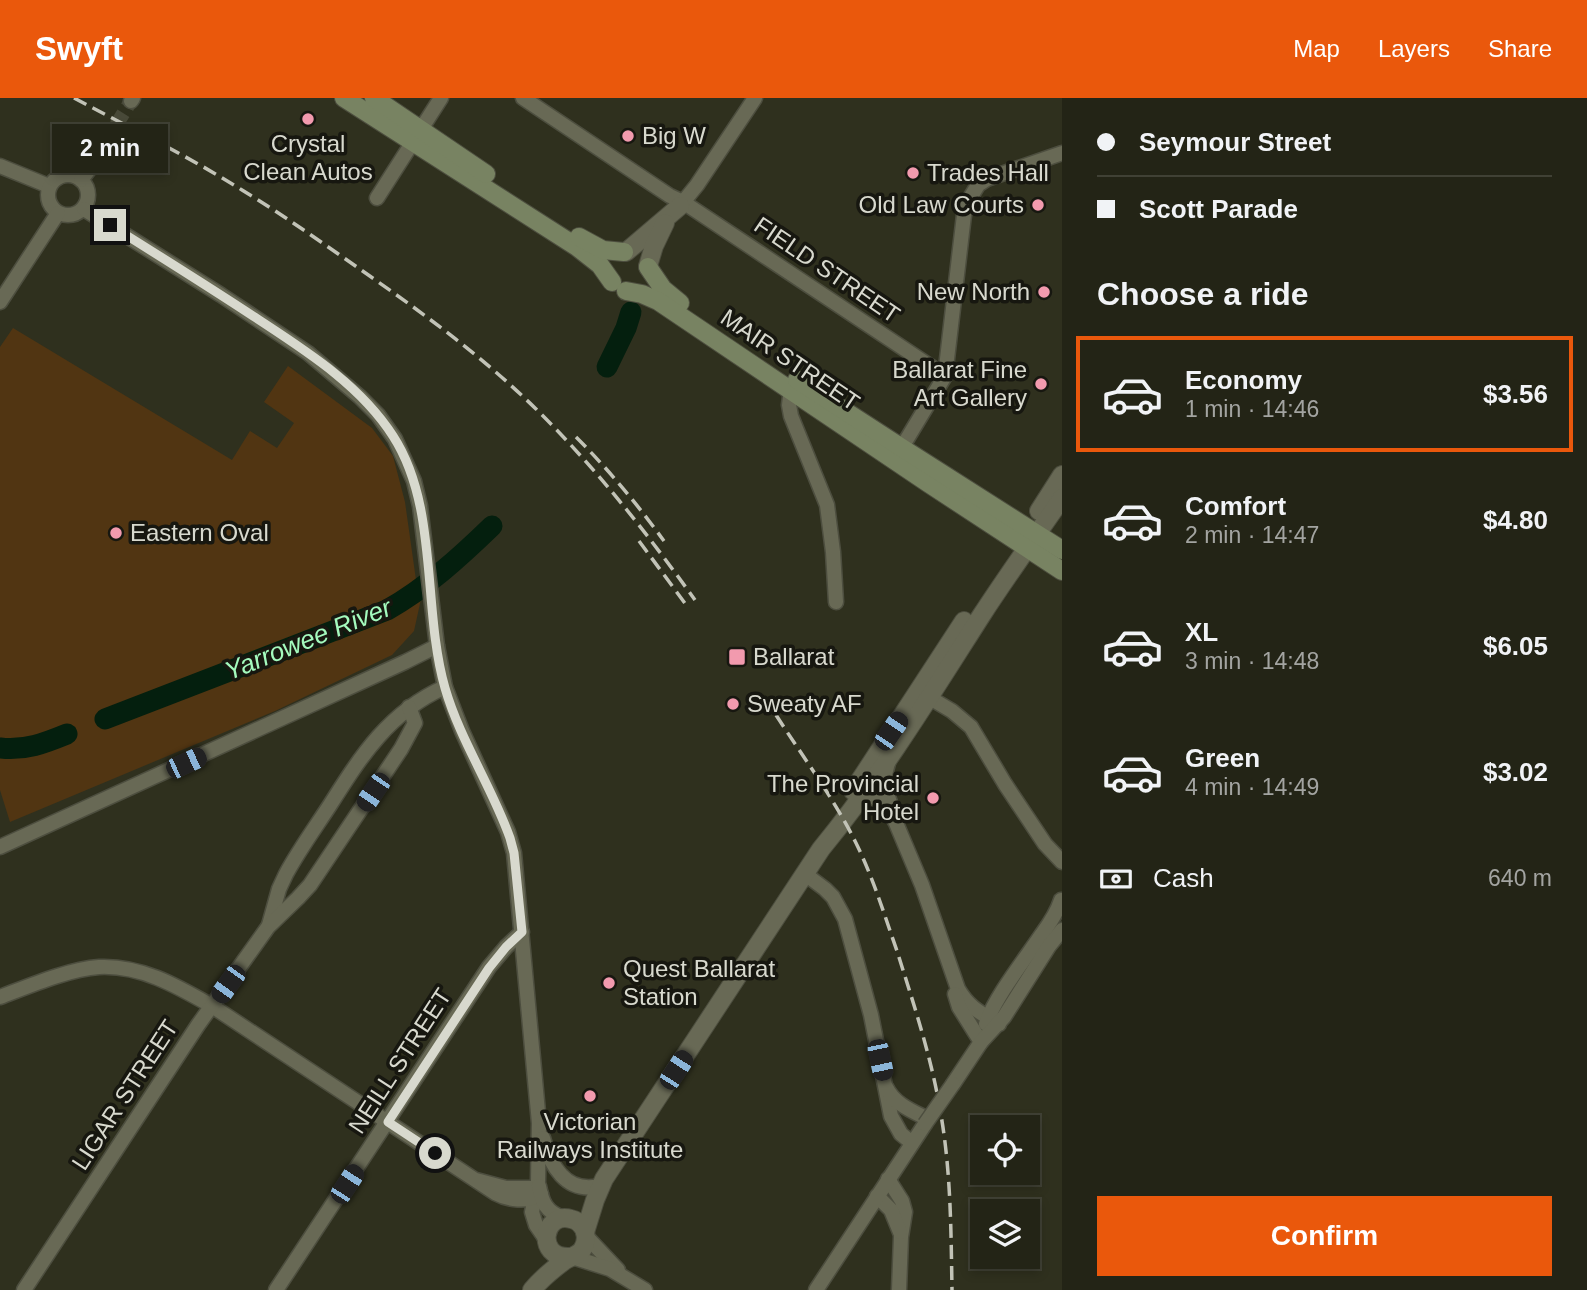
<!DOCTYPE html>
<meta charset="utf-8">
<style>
body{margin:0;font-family:Helvetica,sans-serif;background:#2f3023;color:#f1f3f6;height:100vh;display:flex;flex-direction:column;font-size:26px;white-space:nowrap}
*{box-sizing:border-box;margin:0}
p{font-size:23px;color:#a3a4a1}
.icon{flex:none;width:38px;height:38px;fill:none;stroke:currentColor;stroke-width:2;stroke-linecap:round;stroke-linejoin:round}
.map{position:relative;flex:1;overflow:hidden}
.details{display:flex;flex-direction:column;background:#232416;width:525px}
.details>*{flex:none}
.top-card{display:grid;align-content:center;height:154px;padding:0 35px;background:#232416}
.fabs{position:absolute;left:970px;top:1017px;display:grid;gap:14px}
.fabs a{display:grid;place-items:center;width:70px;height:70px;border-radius:0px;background:#232416;box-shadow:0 4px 10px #0003,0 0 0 2px #404135;font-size:35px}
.end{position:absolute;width:32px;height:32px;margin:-16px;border:9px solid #d8d9ce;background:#111;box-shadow:0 0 0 4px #111}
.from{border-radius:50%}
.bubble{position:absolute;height:49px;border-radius:0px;background:#232416;box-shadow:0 4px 10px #0003,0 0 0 2px #404135;font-size:23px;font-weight:700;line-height:49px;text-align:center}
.car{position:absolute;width:21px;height:42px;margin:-21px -10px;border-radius:9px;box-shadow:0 0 5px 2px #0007;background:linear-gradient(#222 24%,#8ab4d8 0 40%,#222 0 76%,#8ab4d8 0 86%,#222 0)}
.top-card b{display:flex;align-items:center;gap:24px;height:66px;font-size:26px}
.top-card b+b{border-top:2px solid #404135}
.top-card i{width:18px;height:18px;background:#f1f3f6}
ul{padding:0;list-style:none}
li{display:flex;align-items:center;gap:21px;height:116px;margin:0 14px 10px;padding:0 21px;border:4px solid transparent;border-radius:0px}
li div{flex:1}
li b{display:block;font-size:26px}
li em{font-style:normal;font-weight:700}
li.active{border-color:#ea580c}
li>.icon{width:63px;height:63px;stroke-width:1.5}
h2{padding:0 35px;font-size:32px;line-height:84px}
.pay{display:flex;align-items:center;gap:18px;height:77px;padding:0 35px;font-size:26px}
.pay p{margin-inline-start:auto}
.primary-button{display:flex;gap:14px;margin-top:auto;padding:14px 35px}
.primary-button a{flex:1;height:80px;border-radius:0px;background:#ea580c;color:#fff;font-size:28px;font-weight:700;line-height:80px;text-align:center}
header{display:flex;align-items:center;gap:42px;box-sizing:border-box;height:98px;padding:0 35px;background:#ea580c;color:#fff}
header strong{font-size:33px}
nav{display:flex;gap:38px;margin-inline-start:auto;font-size:24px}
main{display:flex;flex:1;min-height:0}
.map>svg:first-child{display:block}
.green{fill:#513512}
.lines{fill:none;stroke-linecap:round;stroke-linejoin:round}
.river{stroke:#041f0e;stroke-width:21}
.minor-tunnel{stroke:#484938;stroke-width:14;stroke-dasharray:14 7;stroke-linecap:butt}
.minor-casing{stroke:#4d4e3f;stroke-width:17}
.tertiary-casing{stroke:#4d4e3f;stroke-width:20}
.secondary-casing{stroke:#4d4e3f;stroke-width:20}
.minor{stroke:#686955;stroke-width:14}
.tertiary{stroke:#686955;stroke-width:18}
.secondary{stroke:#788362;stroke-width:18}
.rail{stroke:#c2c3b7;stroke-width:3.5;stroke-dasharray:14 7;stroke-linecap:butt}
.minor-bridge-casing{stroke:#4d4e3f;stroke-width:17;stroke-linecap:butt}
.minor-bridge{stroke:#686955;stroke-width:14}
.route{stroke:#d8d9ce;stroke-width:9}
.poi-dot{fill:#f29aae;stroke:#171710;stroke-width:2.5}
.labels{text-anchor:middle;stroke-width:7;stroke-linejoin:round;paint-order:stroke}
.poi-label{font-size:24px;fill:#d8d9ce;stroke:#171710;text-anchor:start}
.street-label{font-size:24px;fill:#d8d9ce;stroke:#171710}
.water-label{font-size:26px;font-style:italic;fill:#a4fabe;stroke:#171710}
</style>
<header>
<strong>Swyft</strong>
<nav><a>Map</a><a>Layers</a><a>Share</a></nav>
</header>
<main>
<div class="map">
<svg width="1062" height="1192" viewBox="0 0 1062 1192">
<rect width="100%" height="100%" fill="#2f301e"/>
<!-- green -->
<polygon class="green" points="13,230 232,362 250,333 277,350 294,325 264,304 288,268 372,330 393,358 405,404 416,482 421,501 414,533 392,557 275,613 10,724 0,692 0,249"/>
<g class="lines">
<!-- river -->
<g class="river">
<polyline points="607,269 626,230 631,214"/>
<path d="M105 621 387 512C426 490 460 459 492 428"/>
<path d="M0 650C25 653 45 645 67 636"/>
</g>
<!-- minor-tunnel -->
<polyline class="minor-tunnel" points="105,45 131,3"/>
<defs>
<g id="minor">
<polyline points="523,0 670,98 683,104 945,278"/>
<polyline points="131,3 133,0"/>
<polyline points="0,68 49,88"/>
<circle cx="68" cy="97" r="20"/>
<polyline points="81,82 92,68 105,45"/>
<polyline points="377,100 441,0"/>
<polyline points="680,108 697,87 755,0"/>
<polyline points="84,111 221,197 308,255 360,299 378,317 395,341 414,383 420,408 437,548 445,589 462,633 508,734 514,755 539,1025 538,1083 532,1114 536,1127 547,1143"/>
<polyline points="0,204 58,115"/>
<polyline points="791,291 789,307 791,318 827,407 833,454 836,504"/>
<polyline points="896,359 945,278 964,117 967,105 978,87 987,81 1062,55"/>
<polyline points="930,600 952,613 971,629 1005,686 1045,746 1062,764"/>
<polyline points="888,665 883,684 894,716"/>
<path d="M865 693 882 705 889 713 896 725 922 787 958 891C969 910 981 915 999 926"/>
<polyline points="0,749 405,564 437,548"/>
<polyline points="805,776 825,791 833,799 845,821 871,917 891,1018 901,1036 912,1045"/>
<path d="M269 827 279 791 286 776C299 752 315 730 330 707 361 658 389 614 445 589"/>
<polyline points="955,896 959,909 981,944"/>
<path d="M0 899C29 888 69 871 99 869 141 867 177 888 212 908L495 1095C508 1102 527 1105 541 1096L536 1090H506L476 1082"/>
<path d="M986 926C994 900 1026 860 1042 836 1050 825 1057 815 1061 802"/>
<polyline points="953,986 981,944 1004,919 1049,848 1062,832"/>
<path d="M886 989C894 1006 912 1013 928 1021"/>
<path d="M543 1040C550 1067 566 1096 599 1088"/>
<polyline points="888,1081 902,1103 905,1114 901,1139 899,1192"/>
<path d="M539 1088C542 1104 546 1114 563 1120"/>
<polyline points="877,1098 891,1112 900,1134"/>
<polyline points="586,1138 618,1172"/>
<polyline points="572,1159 610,1171 645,1192"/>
<polyline points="24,1192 198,927 268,829 298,800 310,787 401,651 415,625 409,609"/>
<polyline points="276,1192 489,869 506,849 522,834"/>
<polyline points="816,1192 925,1026"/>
</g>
<g id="tertiary">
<polyline points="626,154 680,108"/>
<polyline points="648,168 654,148 665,125"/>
<polyline points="1039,413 1062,377"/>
<polyline points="853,693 964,523"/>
<path d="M585 1134 595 1102 604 1081 821 751C881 678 930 598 981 518 1007 478 1035 439 1062 400"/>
<path d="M532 1192C541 1181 552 1172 564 1163 570 1159 577 1158 582 1152 586 1146 587 1138 584 1131 581 1126 577 1122 571 1121 543 1113 535 1160 569 1159"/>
</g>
<g id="secondary">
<polyline points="344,0 577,149 600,167 612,184"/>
<polyline points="374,0 486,76"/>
<polyline points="579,139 603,152 624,154"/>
<polyline points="648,169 663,191 680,205"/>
<polyline points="626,193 642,196 658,203 928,385 1062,473"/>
<polyline points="797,282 902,350 1062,452"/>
</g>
</defs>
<!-- minor casing -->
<use href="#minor" class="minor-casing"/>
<!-- tertiary casing -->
<use href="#tertiary" class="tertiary-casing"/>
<!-- secondary casing -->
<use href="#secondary" class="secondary-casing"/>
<!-- minor -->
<use href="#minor" class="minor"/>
<!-- tertiary -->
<use href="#tertiary" class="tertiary"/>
<!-- secondary -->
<use href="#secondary" class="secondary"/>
<!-- rail -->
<g class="rail">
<path d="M74 0C130 30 188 58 242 92 288 120 331 151 374 181 431 221 486 262 536 311 595 369 647 435 695 502"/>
<path d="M576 339C609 372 637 406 664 443"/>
<polyline points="639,443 687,508"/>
<path d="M776 617C803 659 833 699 855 743 873 779 884 816 897 853 914 907 932 961 941 1017 951 1075 951 1134 952 1192"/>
</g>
<defs>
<polyline id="minor-bridge" points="925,1026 953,986"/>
</defs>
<!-- minor-bridge casing -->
<use href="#minor-bridge" class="minor-bridge-casing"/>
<!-- minor-bridge -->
<use href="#minor-bridge" class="minor-bridge"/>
</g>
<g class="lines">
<!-- route -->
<path class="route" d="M110 127C158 157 206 187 253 218 303 251 360 286 393 338 439 409 422 510 445 590 460 642 492 689 510 740L514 755 522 834 506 849 489 870 388 1024 435 1055"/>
</g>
<!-- markers -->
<g class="poi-dot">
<circle cx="308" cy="21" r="7"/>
<circle cx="628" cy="38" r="7"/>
<circle cx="913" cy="75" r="7"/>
<circle cx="1038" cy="107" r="7"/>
<circle cx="1044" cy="194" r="7"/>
<circle cx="1041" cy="286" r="7"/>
<circle cx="116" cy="435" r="7"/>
<rect x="728" y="550" width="18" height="18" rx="3.5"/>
<circle cx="733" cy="606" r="7"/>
<circle cx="933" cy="700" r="7"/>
<circle cx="609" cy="885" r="7"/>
<circle cx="590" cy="998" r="7"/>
</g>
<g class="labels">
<!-- poi labels -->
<g class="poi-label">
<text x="642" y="46">Big W</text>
<text x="308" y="54" text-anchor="middle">Crystal<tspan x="308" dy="28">Clean Autos</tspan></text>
<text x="927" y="83">Trades Hall</text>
<text x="1024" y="115" text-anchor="end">Old Law Courts</text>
<text x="1030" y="202" text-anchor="end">New North</text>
<text x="1027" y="280" text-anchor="end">Ballarat Fine<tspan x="1027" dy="28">Art Gallery</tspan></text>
<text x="130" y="443">Eastern Oval</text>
<text x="753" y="567">Ballarat</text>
<text x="747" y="614">Sweaty AF</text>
<text x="919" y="694" text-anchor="end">The Provincial<tspan x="919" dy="28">Hotel</tspan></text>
<text x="623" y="879">Quest Ballarat<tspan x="623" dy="28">Station</tspan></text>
<text x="590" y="1032" text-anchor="middle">Victorian<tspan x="590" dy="28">Railways Institute</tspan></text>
</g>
<!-- street labels -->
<g class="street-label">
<text transform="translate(827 172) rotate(34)" y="8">FIELD STREET</text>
<text transform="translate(790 262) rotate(34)" y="8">MAIR STREET</text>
<text transform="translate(400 963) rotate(-57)" y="8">NEILL STREET</text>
<text transform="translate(125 997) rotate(-57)" y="8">LIGAR STREET</text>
</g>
<!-- water labels -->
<g class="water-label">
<text transform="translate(308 541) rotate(-22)" y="9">Yarrowee River</text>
</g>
</g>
</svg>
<div class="fabs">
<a><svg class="icon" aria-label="locate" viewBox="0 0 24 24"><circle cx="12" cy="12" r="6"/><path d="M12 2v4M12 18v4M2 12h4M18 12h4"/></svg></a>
<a><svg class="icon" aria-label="layers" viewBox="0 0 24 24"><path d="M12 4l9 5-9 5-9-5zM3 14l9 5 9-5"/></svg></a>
</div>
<i class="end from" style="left:435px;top:1055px"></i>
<i class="end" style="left:110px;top:127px"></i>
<div class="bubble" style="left:52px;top:26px;width:116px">2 min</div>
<i class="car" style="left:891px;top:633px;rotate:34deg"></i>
<i class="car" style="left:186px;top:665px;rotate:65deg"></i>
<i class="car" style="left:373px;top:694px;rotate:214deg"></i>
<i class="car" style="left:228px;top:886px;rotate:216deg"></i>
<i class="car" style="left:880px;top:962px;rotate:168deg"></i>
<i class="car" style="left:676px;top:972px;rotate:33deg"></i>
<i class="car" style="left:347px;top:1086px;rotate:33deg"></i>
</div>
<section class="details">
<div class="top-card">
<b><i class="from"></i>Seymour Street</b>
<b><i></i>Scott Parade</b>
</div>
<h2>Choose a ride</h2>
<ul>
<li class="active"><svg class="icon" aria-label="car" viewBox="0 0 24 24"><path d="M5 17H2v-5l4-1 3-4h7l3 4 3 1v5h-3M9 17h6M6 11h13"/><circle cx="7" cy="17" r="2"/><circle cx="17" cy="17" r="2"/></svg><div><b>Economy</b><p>1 min · 14:46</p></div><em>$3.56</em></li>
<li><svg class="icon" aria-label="car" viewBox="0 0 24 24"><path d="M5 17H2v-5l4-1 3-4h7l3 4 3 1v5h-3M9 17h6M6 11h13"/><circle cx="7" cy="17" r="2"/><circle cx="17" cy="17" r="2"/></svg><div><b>Comfort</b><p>2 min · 14:47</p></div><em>$4.80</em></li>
<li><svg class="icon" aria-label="car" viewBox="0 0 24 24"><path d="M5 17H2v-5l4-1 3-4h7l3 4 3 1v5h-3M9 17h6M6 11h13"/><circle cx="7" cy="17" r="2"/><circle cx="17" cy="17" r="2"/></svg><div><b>XL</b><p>3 min · 14:48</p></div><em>$6.05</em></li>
<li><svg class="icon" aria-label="car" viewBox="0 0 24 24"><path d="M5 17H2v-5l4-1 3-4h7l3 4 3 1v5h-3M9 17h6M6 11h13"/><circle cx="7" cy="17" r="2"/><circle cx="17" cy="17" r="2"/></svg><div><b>Green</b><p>4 min · 14:49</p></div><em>$3.02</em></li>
</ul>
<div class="pay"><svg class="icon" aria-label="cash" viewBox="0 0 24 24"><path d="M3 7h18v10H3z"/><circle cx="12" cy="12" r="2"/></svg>Cash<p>640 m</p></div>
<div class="primary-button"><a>Confirm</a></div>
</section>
</main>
